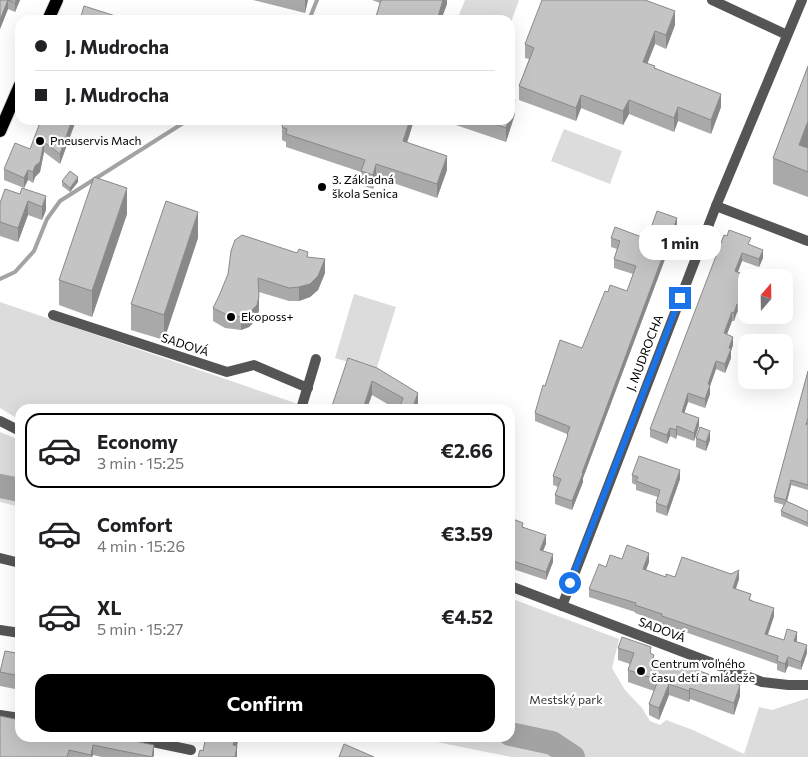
<!DOCTYPE html>
<meta charset="utf-8">
<style>
body{margin:0;font-family:Commissioner,sans-serif;background:#f6f6f6;color:#202124;height:100vh;display:flex;flex-direction:column;font-size:19px;white-space:nowrap}
*{box-sizing:border-box;margin:0}
p{font-size:16px;color:#757577}
.icon{flex:none;width:28px;height:28px;fill:none;stroke:currentColor;stroke-width:2;stroke-linecap:round;stroke-linejoin:round}
.map{position:relative;flex:1;overflow:hidden}
.drawer{position:absolute;left:15px;top:404px;width:500px;height:338px;display:flex;flex-direction:column;background:#fff;border-radius:15px;box-shadow:0 5px 20px #0002}
.drawer>*{flex:none}
.banner{position:absolute;left:15px;top:15px;width:500px;height:110px;border-radius:15px;box-shadow:0 5px 20px #0002;display:grid;align-content:center;height:110px;padding:0 20px;background:#fff}
.needle{width:32px;rotate:20deg}
.fabs{position:absolute;left:738px;top:269px;display:grid;gap:10px}
.fabs a{display:grid;place-items:center;width:55px;height:55px;border-radius:10px;background:#fff;box-shadow:0 5px 20px #0002;font-size:25px}
.end{position:absolute;width:22px;height:22px;margin:-11px;border:6px solid #1a73e8;background:#fff;box-shadow:0 0 0 2px #fff}
.from{border-radius:50%}
.bubble{position:absolute;height:35px;border-radius:15px;background:#fff;box-shadow:0 5px 20px #0002;font-size:16px;font-weight:700;line-height:35px;text-align:center}
.banner b{display:flex;align-items:center;gap:18px;height:48px;font-size:19px}
.banner b+b{border-top:1px solid #e0e0e0}
.banner i{width:12px;height:12px;background:#202124}
ul{padding:9px 0 0;list-style:none}
li{display:flex;align-items:center;gap:15px;height:75px;margin:0 10px 8px;padding:0 10px;border:2px solid transparent;border-radius:15px}
li div{flex:1}
li b{display:block;font-size:19px}
li em{font-style:normal;font-weight:700}
li.current{border-color:#000}
li>.icon{width:45px;height:45px;stroke-width:1.5}
.primary-button{display:flex;gap:10px;margin-top:auto;padding:10px 20px}
.primary-button a{flex:1;height:58px;border-radius:15px;background:#000;color:#fff;font-size:20px;font-weight:700;line-height:58px;text-align:center}
.map>svg:first-child{display:block}
.green{fill:#dcdcdc}
.lines{fill:none;stroke-linecap:round;stroke-linejoin:round}
.stream{stroke:#a3a3a3;stroke-width:4}
.river{stroke:#a3a3a3;stroke-width:24}
.primary-casing{stroke:#dbdbdb;stroke-width:14}
.street{stroke:#555;stroke-width:10}
.primary{stroke:#000;stroke-width:12}
.wall{fill:#a9a9a9}
.shaded-wall{fill:#898989}
.building{fill:#c4c4c4;stroke:#898989}
.route{stroke:#1a73e8;stroke-width:6}
.poi-dot{fill:#000;stroke:#fff;stroke-width:2}
.labels{text-anchor:middle;stroke-width:4.5;stroke-linejoin:round;paint-order:stroke}
.poi-label{font-size:12px;fill:#000;stroke:#fff;text-anchor:start}
.street-label{font-size:12px;fill:#000;stroke:#fff}
.park-label{font-size:12px;fill:#333;stroke:#fff}
</style>
<div class="map">
<svg width="808" height="757" viewBox="0 0 808 757">
<rect width="100%" height="100%" fill="#fff"/>
<!-- green -->
<g class="green">
<polygon points="465,0 519,0 510,25 510,20 457,20"/>
<polygon points="564,129 622,151 610,184 551,161"/>
<polygon points="354,294 396,307 376,370 335,358"/>
<polygon points="0,302 298,404 297,409 20,409 20,420 0,408"/>
<polygon points="0,432 20,440 20,507 0,502"/>
<polygon points="510,598 619,639 612,668 625,690 642,708 650,721 660,725 666,720 693,730 744,754 759,707 772,710 808,698 808,757 511,757 407,736 510,736"/>
</g>
<g class="lines">
<!-- stream -->
<g class="stream">
<polyline points="309,20 317,0"/>
<polyline points="0,279 15,272 34,251 47,219 60,201 188,120"/>
</g>
<!-- river -->
<g class="river">
<polyline points="0,486 20,490"/>
<polyline points="510,734 552,743 573,757"/>
</g>
<defs>
<g id="primary">
<polyline points="48,20 57,0"/>
<polyline points="0,131 20,85"/>
</g>
</defs>
<!-- primary casing -->
<use href="#primary" class="primary-casing"/>
<!-- street -->
<g class="street">
<polyline points="712,0 787,35"/>
<polyline points="716,206 808,241"/>
<polyline points="53,315 227,372 254,365 308,388"/>
<polyline points="301,409 316,359"/>
<polyline points="0,421 20,431"/>
<polyline points="0,558 20,563"/>
<polyline points="510,586 762,682 788,685 808,685"/>
<polyline points="562,606 716,206 802,0"/>
<polyline points="0,630 20,633"/>
<polyline points="0,715 20,718"/>
<polyline points="124,736 191,750"/>
</g>
<!-- primary -->
<use href="#primary" class="primary"/>
</g>
<!-- wall -->
<g class="wall">
<polygon points="0,0 20,0 15,12 8,9 0,29"/>
<polygon points="253,0 308,0 305,13"/>
<polygon points="372,0 447,0 447,4 441,20 375,20 380,3"/>
<polygon points="675,25 666,49 655,44 647,63 721,107 711,134 678,121 674,132 629,114 623,125 581,108 576,121 519,100 519,86 529,59 525,58 525,44"/>
<polygon points="808,66 808,146 807,148 808,148 808,197 773,184 773,158"/>
<polygon points="515,114 506,142 441,120 510,120"/>
<polygon points="75,120 75,123 60,164 44,152 40,172 35,177 33,183 28,180 24,188 4,180 4,169 30,149"/>
<polygon points="414,120 407,143 447,170 437,198 376,177 373,189 361,185 361,172 286,147 286,142 282,140 282,127"/>
<polygon points="62,181 78,182 70,192 62,186"/>
<polygon points="22,188 46,210 42,220 28,215 18,242 0,236 0,203 20,194"/>
<polygon points="127,214 92,317 59,305 59,280"/>
<polygon points="677,227 583,478 583,482 572,510 555,504 555,495 558,487 553,485 553,476 567,439 567,434 535,421 535,413 545,386 582,348 627,291 633,274 614,268 614,259 617,249 611,247 611,238 647,239"/>
<polygon points="727,236 751,245 763,258 759,267 742,261 738,272 746,278 746,315 752,315 751,317 737,312 734,321 732,321 727,334 733,345 731,351 731,358 725,373 716,369 710,386 710,394 705,408 688,402 684,413 699,426 694,441 677,435 676,439 670,436 667,444 650,437 650,429"/>
<polygon points="198,238 164,340 131,330 131,304"/>
<polygon points="297,253 308,257 325,273 318,290 310,297 299,301 289,301 259,292 259,310 257,319 249,327 241,330 225,328 213,321 213,308"/>
<polygon points="348,358 418,407 417,409 396,409 372,395"/>
<polygon points="808,371 808,490 791,485 787,501 808,511 808,527 781,516 781,511 784,505 774,502 774,497"/>
<polygon points="696,438 710,440 706,451 696,447"/>
<polygon points="632,475 680,479 667,516 656,512 656,503 658,497 636,490 636,485 632,483"/>
<polygon points="510,527 523,527 546,544 543,550 553,562 546,580 510,568"/>
<polygon points="622,559 649,562 646,570 666,577 739,579 736,589 774,616 768,635 784,640 797,640 796,642 807,653 801,670 788,666 785,673 777,670 777,664 662,624 662,623 635,613 635,612 589,597 589,589 606,567"/>
<polygon points="20,632 20,690 0,686 0,672 16,653"/>
<polygon points="618,648 651,654 654,659 740,696 734,715 690,699 689,702 669,695 659,720 649,715 649,704 654,691 628,682 628,670 630,664 618,660"/>
<polygon points="109,736 154,755 153,757 102,757 93,755 92,757 0,757"/>
</g>
<!-- shaded-wall -->
<g class="shaded-wall">
<polygon points="8,0 8,9 0,29 0,20"/>
<polygon points="16,0 20,0 15,12 15,3"/>
<polygon points="305,0 308,0 305,13"/>
<polygon points="443,0 447,0 447,4 441,20 437,20"/>
<polygon points="675,11 675,25 666,49 666,35"/>
<polygon points="655,31 655,44 643,75 643,62"/>
<polygon points="721,94 721,107 711,134 711,120"/>
<polygon points="581,95 581,108 576,121 576,108"/>
<polygon points="515,100 515,114 506,142 506,128 509,120 510,120 510,116"/>
<polygon points="629,100 629,114 623,125 623,111"/>
<polygon points="678,107 678,121 674,132 674,118"/>
<polygon points="72,120 75,120 75,123 60,164 60,154"/>
<polygon points="410,120 414,120 403,155 403,141"/>
<polygon points="808,121 808,146 800,168 799,145"/>
<polygon points="44,142 44,152 40,172 35,177 33,183 33,172"/>
<polygon points="447,156 447,170 437,198 437,184"/>
<polygon points="376,164 376,177 373,189 373,175"/>
<polygon points="28,170 28,180 24,188 24,178"/>
<polygon points="78,177 78,182 70,192 70,188"/>
<polygon points="127,188 127,214 92,317 92,291"/>
<polygon points="46,196 46,210 42,220 42,207"/>
<polygon points="28,201 28,215 18,242 18,228"/>
<polygon points="198,212 198,238 164,340 164,315"/>
<polygon points="677,218 677,227 583,478 583,482 572,510 572,501 582,473"/>
<polygon points="763,250 763,258 759,267 759,259"/>
<polygon points="742,253 742,261 735,279 735,271"/>
<polygon points="325,259 325,273 318,290 310,297 299,301 299,287"/>
<polygon points="259,296 259,310 257,319 249,327 241,330 241,317"/>
<polygon points="737,304 737,312 734,321 734,313"/>
<polygon points="732,312 732,321 724,342 724,333"/>
<polygon points="733,337 733,345 731,351 731,358 725,373 725,364 729,348"/>
<polygon points="716,361 716,369 710,386 710,394 705,408 705,399 708,384"/>
<polygon points="372,381 372,395 367,409 363,409"/>
<polygon points="418,393 418,407 417,409 412,409"/>
<polygon points="688,393 688,402 682,420 682,412"/>
<polygon points="699,418 699,426 694,441 694,433"/>
<polygon points="677,426 677,435 676,439 676,430"/>
<polygon points="670,428 670,436 667,444 667,435"/>
<polygon points="710,431 710,440 706,451 706,442"/>
<polygon points="680,470 680,479 667,516 667,507"/>
<polygon points="791,480 791,485 786,505 786,500"/>
<polygon points="546,535 546,544 540,558 540,550"/>
<polygon points="649,553 649,562 643,578 643,569"/>
<polygon points="553,554 553,562 546,580 546,572"/>
<polygon points="739,570 739,579 733,596 733,588"/>
<polygon points="774,608 774,616 765,642 765,634"/>
<polygon points="797,632 797,640 794,649 794,641"/>
<polygon points="807,645 807,653 801,670 801,662"/>
<polygon points="788,657 788,666 785,673 785,664"/>
<polygon points="669,684 669,695 659,720 659,708"/>
<polygon points="740,685 740,696 734,715 734,703"/>
<polygon points="690,688 690,699 689,702 689,691"/>
<polygon points="235,736 239,736 235,757 233,745"/>
<polygon points="93,745 93,755 92,757 91,757"/>
<polygon points="154,745 154,755 153,757 152,757"/>
<polygon points="237,746 237,757 235,757"/>
</g>
<!-- building -->
<g class="building">
<polygon points="0,0 16,0 15,3 8,0 0,20"/>
<polygon points="381,0 443,0 437,20 375,20"/>
<polygon points="542,0 645,0 675,11 666,35 655,31 643,62 655,66 654,68 721,94 711,120 678,107 674,118 629,100 623,111 581,95 576,108 519,86 534,48 525,44"/>
<polygon points="84,6 128,20 80,20"/>
<polygon points="808,66 808,121 799,145 808,148 808,172 773,158"/>
<polygon points="510,98 515,100 510,116"/>
<polygon points="41,120 72,120 60,154 44,142 40,162 35,166 33,172 28,170 24,178 4,169 15,143 30,149"/>
<polygon points="284,120 355,120 364,123 365,120 410,120 403,141 447,156 437,184 376,164 373,175 361,171 365,160 286,134 287,129 282,127"/>
<polygon points="482,120 509,120 506,128"/>
<polygon points="70,171 78,177 70,188 62,181"/>
<polygon points="94,177 127,188 92,291 59,280"/>
<polygon points="22,188 46,196 42,207 28,201 18,228 0,222 0,203 5,189 20,194"/>
<polygon points="166,201 198,212 164,315 131,304"/>
<polygon points="657,211 677,218 582,473 583,473 572,501 555,495 561,479 553,476 568,435 567,434 570,427 568,426 535,413 543,385 545,386 560,340 582,348 605,291 608,292 610,285 627,291 636,266 614,259 620,241 611,238 615,227 647,239"/>
<polygon points="729,230 751,238 748,244 763,250 759,259 742,253 735,271 752,278 746,278 746,307 737,304 734,313 732,312 724,333 733,337 729,348 731,349 725,364 716,361 708,384 710,385 705,399 688,393 682,412 699,418 694,433 677,426 676,430 670,428 667,435 650,429 724,235 727,236"/>
<polygon points="242,235 297,253 299,249 308,252 307,257 325,259 318,276 310,284 299,287 289,288 258,278 259,296 257,305 249,313 241,317 225,314 213,308 219,296 228,274 231,251 235,240"/>
<polygon points="348,358 377,368 418,393 412,409 399,409 403,398 372,381 363,409 331,409"/>
<polygon points="808,371 808,418 806,425 808,423 808,485 791,480 786,500 774,497"/>
<polygon points="700,427 710,431 706,442 696,438"/>
<polygon points="639,456 680,470 667,507 656,503 660,490 636,481 638,477 632,475"/>
<polygon points="786,501 808,511 808,523 781,511"/>
<polygon points="513,519 523,523 522,527 546,535 540,550 553,554 546,572 510,560 510,527"/>
<polygon points="627,545 649,553 643,569 666,577 666,574 675,577 682,557 731,574 739,570 733,588 751,594 749,600 774,608 765,634 784,640 787,629 797,632 794,641 807,645 801,662 788,657 785,664 777,661 778,656 662,616 662,614 635,605 636,603 589,589 599,564 606,567 610,555 622,559"/>
<polygon points="20,632 20,676 0,672 5,651 16,653"/>
<polygon points="622,637 651,647 650,653 654,655 653,658 684,668 685,666 740,685 734,703 690,688 689,691 669,684 659,708 649,704 658,680 628,670 634,653 618,648"/>
<polygon points="0,716 20,720 20,736 109,736 154,745 152,757 93,745 91,755 69,750 67,757 0,757"/>
<polygon points="206,736 235,736 233,745 237,746 235,757 198,757 200,750 203,751"/>
<polygon points="344,744 374,757 339,757"/>
</g>
<g class="lines">
<!-- route -->
<polyline class="route" points="570,583 680,298"/>
</g>
<!-- markers -->
<g class="poi-dot">
<circle cx="40" cy="141" r="5"/>
<circle cx="322" cy="187" r="5"/>
<circle cx="231" cy="317" r="5"/>
<circle cx="641" cy="671" r="5"/>
</g>
<g class="labels">
<!-- poi labels -->
<g class="poi-label">
<text x="50" y="145">Pneuservis Mach</text>
<text x="332" y="184">3. Základná<tspan x="332" dy="14">škola Senica</tspan></text>
<text x="241" y="321">Ekoposs+</text>
<text x="651" y="668">Centrum voľného<tspan x="651" dy="14">času detí a mládeže</tspan></text>
</g>
<!-- street labels -->
<g class="street-label">
<text transform="translate(185 345) rotate(18)" y="4">SADOVÁ</text>
<text transform="translate(645 353) rotate(-69)" y="4">J. MUDROCHA</text>
<text transform="translate(662 630) rotate(21)" y="4">SADOVÁ</text>
</g>
<!-- park labels -->
<g class="park-label">
<text x="566" y="704">Mestský park</text>
</g>
</g>
</svg>
<div class="fabs">
<a><svg class="needle" viewBox="-14 -14 28 28"><path d="M0-13l5 13h-10z" fill="#e53935"/><path d="M0 13l5-13h-10z" fill="#757577"/></svg></a>
<a><svg class="icon" aria-label="locate" viewBox="0 0 24 24"><circle cx="12" cy="12" r="6"/><path d="M12 2v4M12 18v4M2 12h4M18 12h4"/></svg></a>
</div>
<i class="end from" style="left:570px;top:583px"></i>
<i class="end" style="left:680px;top:298px"></i>
<div class="bubble" style="left:639px;top:225px;width:82px">1 min</div>
<div class="banner">
<b><i class="from"></i>J. Mudrocha</b>
<b><i></i>J. Mudrocha</b>
</div>
<section class="drawer">
<ul>
<li class="current"><svg class="icon" aria-label="car" viewBox="0 0 24 24"><path d="M5 17H2v-5l4-1 3-4h7l3 4 3 1v5h-3M9 17h6M6 11h13"/><circle cx="7" cy="17" r="2"/><circle cx="17" cy="17" r="2"/></svg><div><b>Economy</b><p>3 min · 15:25</p></div><em>€2.66</em></li>
<li><svg class="icon" aria-label="car" viewBox="0 0 24 24"><path d="M5 17H2v-5l4-1 3-4h7l3 4 3 1v5h-3M9 17h6M6 11h13"/><circle cx="7" cy="17" r="2"/><circle cx="17" cy="17" r="2"/></svg><div><b>Comfort</b><p>4 min · 15:26</p></div><em>€3.59</em></li>
<li><svg class="icon" aria-label="car" viewBox="0 0 24 24"><path d="M5 17H2v-5l4-1 3-4h7l3 4 3 1v5h-3M9 17h6M6 11h13"/><circle cx="7" cy="17" r="2"/><circle cx="17" cy="17" r="2"/></svg><div><b>XL</b><p>5 min · 15:27</p></div><em>€4.52</em></li>
</ul>
<div class="primary-button"><a>Confirm</a></div>
</section>
</div>
